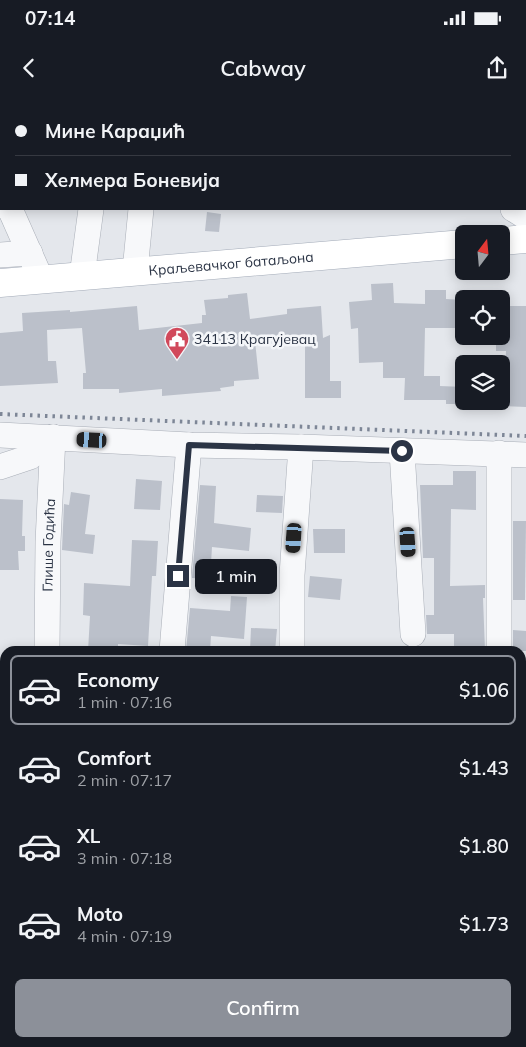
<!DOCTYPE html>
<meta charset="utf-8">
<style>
body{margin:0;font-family:Mulish,sans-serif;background:#20242c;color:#f1f3f6;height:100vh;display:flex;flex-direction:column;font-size:19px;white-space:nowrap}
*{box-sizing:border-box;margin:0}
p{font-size:16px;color:#9ea1a6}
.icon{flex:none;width:28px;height:28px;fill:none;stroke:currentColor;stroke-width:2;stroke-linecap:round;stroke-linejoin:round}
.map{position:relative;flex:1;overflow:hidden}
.drawer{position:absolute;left:0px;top:546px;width:526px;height:401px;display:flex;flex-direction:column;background:#171b24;border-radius:15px 15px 0 0;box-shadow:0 2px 12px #0003}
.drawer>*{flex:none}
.banner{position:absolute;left:0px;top:0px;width:526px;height:110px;box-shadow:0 2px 12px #0003;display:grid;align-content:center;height:110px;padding:0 15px;background:#171b24}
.needle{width:32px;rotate:16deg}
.fabs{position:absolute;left:455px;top:125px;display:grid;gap:10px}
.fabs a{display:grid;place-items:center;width:55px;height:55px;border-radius:8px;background:#171b24;box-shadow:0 2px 12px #0003;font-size:25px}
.end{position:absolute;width:22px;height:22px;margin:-11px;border:6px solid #2b3445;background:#fff;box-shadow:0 0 0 2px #fff}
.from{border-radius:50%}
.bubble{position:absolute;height:35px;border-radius:8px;background:#171b24;box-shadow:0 2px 12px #0003;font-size:16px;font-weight:600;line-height:35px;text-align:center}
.car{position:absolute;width:15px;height:30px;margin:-15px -8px;border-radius:6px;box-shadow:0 0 4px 1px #0007;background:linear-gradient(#222 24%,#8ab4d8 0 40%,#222 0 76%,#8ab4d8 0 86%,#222 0)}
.banner b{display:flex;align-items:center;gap:18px;height:48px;font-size:19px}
.banner b+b{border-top:1px solid #363941}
.banner i{width:12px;height:12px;background:#f1f3f6}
ul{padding:9px 0 0;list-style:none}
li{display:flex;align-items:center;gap:15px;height:70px;margin:0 10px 8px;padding:0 5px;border:2px solid transparent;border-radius:8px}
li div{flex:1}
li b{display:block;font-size:19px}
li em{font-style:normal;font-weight:600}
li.active{border-color:#8c9099}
li>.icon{width:45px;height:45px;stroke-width:1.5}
.primary-button{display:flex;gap:10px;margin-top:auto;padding:10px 15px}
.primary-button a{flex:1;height:58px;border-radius:8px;background:#8c9099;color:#fff;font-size:20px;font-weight:600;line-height:58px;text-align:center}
.status{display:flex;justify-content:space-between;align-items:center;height:35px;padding:0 25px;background:#171b24;direction:ltr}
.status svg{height:14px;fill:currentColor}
header{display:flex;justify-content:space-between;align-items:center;height:65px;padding:0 15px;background:#171b24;font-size:22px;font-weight:600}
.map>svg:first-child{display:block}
.water{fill:#9fb4cc}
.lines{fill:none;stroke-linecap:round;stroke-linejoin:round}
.river{stroke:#9fb4cc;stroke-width:32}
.building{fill:#bbc0ca}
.minor-casing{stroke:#a9aeb7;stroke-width:26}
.major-casing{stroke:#a3abb8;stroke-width:29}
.path{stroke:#c2c5cb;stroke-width:3;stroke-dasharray:4 4;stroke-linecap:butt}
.minor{stroke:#f7f8fa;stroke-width:25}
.major{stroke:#fff;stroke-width:28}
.rail{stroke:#7d8696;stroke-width:4;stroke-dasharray:2.5 5;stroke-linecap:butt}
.route{stroke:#2b3445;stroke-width:6}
.labels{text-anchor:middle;stroke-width:5;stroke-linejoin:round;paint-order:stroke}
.street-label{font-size:14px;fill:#2b3445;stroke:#f4f6f9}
.poi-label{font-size:14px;fill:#2b3445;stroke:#f4f6f9;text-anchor:start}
</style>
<div class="status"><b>07:14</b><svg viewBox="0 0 49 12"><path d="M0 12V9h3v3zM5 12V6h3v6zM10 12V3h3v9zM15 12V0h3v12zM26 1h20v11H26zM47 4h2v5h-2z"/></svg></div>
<header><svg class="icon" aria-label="back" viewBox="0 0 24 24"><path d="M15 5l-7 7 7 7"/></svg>Cabway<svg class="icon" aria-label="share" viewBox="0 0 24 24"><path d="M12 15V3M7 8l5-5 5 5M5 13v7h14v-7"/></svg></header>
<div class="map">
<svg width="526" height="947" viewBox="0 0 526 947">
<rect width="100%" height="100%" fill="#e4e7ec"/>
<!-- water -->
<g class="water">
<polygon points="526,738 526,797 521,798 521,740"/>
<polygon points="0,759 5,763 5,815 0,810"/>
</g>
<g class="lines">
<!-- river -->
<polyline class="river" points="24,947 30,942"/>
</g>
<!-- building -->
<g class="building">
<polygon points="207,112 221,114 219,132 205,131"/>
<polygon points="393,183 394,203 425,204 425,190 446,190 446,199 464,200 464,228 425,228 424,276 440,276 440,286 464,287 464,304 446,304 446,300 404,300 405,278 383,278 383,262 359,263 358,228 351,229 349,202 372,200 371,184"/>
<polygon points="247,193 250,219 287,214 287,209 321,206 323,238 330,235 330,281 341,281 341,298 305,298 305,234 255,241 259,279 234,281 234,286 220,288 221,291 162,296 162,289 119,293 119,289 83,289 83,273 86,273 82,228 47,230 48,261 56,261 58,283 0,286 0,233 23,231 22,213 70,210 70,212 137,206 139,230 202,223 202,215 206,215 204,200 228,198 228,195"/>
<polygon points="501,206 526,206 526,307 501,306 501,288 504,289 506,251 496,251 496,236 501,236"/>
<polygon points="453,371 476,371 476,410 451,409 450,486 485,485 485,498 483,498 485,551 454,551 454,534 427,534 426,515 434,515 434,458 423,458 420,385 453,385"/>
<polygon points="136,379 162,381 160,410 134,409"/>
<polygon points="200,385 216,386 214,423 251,428 249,451 212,447 210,479 192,478"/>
<polygon points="71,392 90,395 85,434 95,435 93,454 62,450 64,404 69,405"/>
<polygon points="257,395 283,396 282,413 256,412"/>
<polygon points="0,399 23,400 22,436 25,436 25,451 18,451 19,470 0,470"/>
<polygon points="513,421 526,421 525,500 513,500"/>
<polygon points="313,429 345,429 345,453 314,453"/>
<polygon points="132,440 158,441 156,476 152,476 148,546 118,544 118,551 88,551 90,516 83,515 84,483 130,486"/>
<polygon points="310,476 342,479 340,500 308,497"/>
<polygon points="231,496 247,497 244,539 211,536 210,551 186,551 190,508 230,511"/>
<polygon points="251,528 277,529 275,551 250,551"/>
<polygon points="513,530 526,531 526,551 513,551"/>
</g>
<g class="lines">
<defs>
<g id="minor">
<polyline points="328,0 330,1"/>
<polyline points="0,87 1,90"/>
<polyline points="10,109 41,179"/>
<polyline points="513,109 526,117"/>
<polyline points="0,155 30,153"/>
<polyline points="135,171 141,109"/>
<polyline points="82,176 91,109"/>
<polyline points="0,335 189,345 301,347 526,355"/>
<polyline points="402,351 413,534"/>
<polyline points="499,353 499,551"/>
<polyline points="0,367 30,357 53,337"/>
<path id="s1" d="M47 551 48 442 53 337"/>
<polyline points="172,551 189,345"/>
<polyline points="292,551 292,475 301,347"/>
</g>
<g id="major">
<polyline points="501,141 526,139"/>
<path id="s2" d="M0 183 464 144"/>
</g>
</defs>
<!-- minor casing -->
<use href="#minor" class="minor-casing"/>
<!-- major casing -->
<use href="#major" class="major-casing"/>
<!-- path -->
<polyline class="path" points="288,947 289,942"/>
<!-- minor -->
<use href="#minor" class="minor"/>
<!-- major -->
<use href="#major" class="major"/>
<!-- rail -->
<polyline class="rail" points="0,314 526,336"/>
</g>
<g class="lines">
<!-- route -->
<polyline class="route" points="178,476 189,345 402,351"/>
</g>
<!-- icons -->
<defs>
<symbol id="civic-pin" viewBox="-11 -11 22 30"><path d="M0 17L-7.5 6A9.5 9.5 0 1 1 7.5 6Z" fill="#d1495b" stroke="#f4f6f9"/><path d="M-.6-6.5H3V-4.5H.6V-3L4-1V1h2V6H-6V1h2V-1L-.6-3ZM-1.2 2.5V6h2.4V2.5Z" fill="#fff"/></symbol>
</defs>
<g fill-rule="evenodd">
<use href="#civic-pin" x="163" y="225" width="28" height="38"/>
</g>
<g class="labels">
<!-- street labels -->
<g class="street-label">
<text dy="5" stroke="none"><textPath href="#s2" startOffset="232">Краљевачког батаљона</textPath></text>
<text dy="5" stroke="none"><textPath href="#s1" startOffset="106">Глише Годића</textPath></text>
</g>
<!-- poi labels -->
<g class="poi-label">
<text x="194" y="244">34113 Крагујевац</text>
</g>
</g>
</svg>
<div class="fabs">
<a><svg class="needle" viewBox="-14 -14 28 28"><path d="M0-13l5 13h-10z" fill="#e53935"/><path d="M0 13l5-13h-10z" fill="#9ea1a6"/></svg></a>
<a><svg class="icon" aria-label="locate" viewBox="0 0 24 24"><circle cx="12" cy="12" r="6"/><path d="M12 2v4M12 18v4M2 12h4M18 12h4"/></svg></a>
<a><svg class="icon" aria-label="layers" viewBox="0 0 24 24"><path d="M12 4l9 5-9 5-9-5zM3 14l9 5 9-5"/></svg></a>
</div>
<i class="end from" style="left:402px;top:351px"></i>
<i class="end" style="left:178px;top:476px"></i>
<div class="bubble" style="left:195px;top:459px;width:82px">1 min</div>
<i class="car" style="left:92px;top:340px;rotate:273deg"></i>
<i class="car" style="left:294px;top:438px;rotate:184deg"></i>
<i class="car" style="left:408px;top:442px;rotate:176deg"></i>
<div class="banner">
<b><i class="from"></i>Мине Караџић</b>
<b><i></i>Хелмера Боневија</b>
</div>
<section class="drawer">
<ul>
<li class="active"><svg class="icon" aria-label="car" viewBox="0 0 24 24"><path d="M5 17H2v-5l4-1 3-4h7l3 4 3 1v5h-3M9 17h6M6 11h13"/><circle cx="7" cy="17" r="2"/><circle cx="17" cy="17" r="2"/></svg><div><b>Economy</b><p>1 min · 07:16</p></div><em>$1.06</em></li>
<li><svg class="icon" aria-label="car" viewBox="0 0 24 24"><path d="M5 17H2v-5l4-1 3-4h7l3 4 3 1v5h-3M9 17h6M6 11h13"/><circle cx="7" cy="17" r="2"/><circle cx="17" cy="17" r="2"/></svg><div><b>Comfort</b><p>2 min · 07:17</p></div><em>$1.43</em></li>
<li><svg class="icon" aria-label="car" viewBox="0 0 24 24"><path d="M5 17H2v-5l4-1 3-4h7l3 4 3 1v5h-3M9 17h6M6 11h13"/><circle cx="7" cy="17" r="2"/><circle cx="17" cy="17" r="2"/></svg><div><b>XL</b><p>3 min · 07:18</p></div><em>$1.80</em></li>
<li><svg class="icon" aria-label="car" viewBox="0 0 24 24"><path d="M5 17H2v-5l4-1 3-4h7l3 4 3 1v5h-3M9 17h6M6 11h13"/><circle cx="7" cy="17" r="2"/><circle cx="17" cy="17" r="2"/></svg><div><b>Moto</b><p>4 min · 07:19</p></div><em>$1.73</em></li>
</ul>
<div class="primary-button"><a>Confirm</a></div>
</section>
</div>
